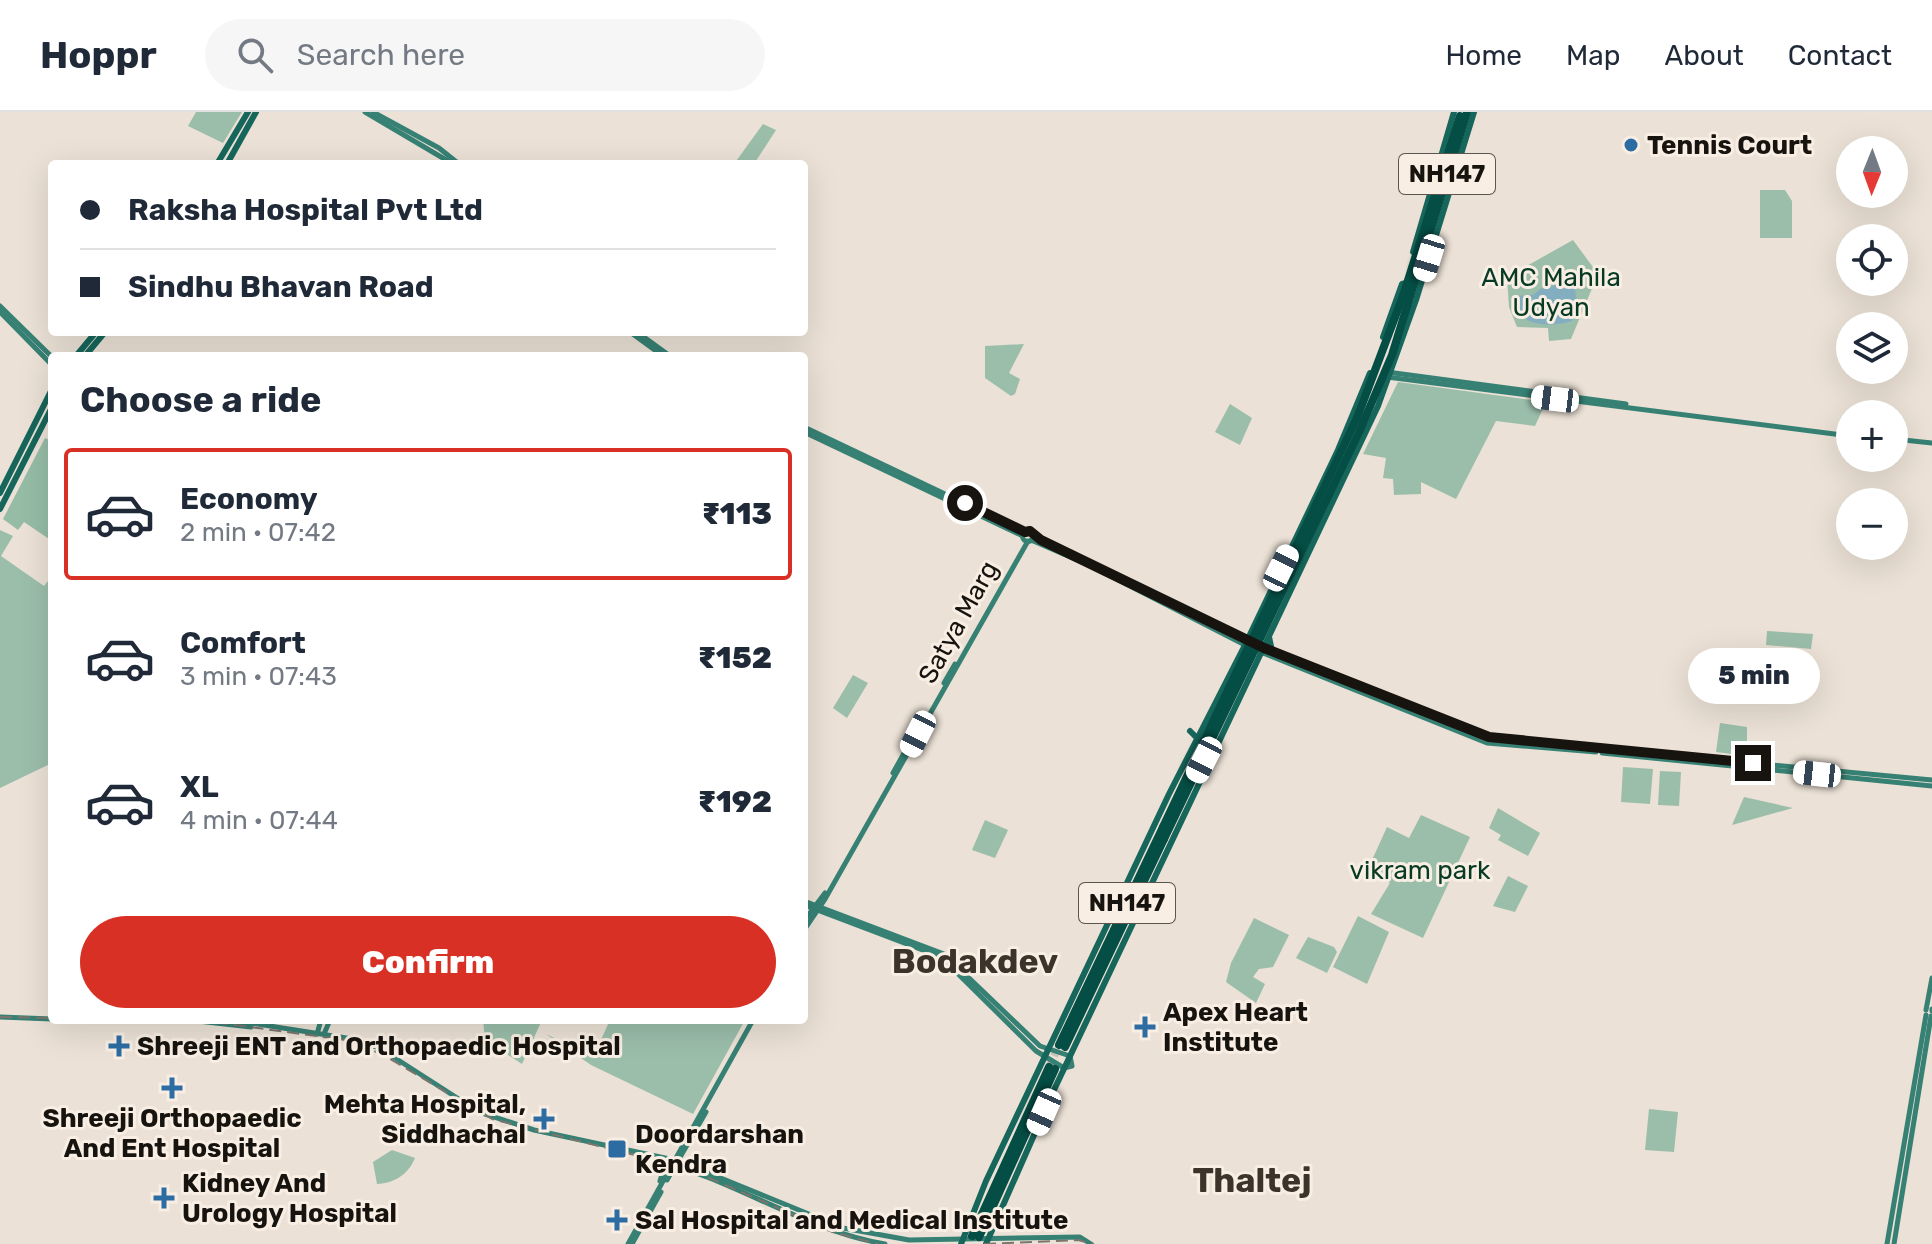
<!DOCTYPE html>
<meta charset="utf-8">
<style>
body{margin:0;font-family:Rubik,sans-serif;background:#f6f6f7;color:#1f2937;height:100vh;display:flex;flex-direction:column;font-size:30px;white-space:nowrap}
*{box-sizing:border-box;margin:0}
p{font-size:26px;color:#747a83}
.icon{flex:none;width:44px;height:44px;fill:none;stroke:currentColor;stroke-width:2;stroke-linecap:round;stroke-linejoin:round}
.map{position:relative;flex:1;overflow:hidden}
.side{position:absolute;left:48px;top:240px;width:760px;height:672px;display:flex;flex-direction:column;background:#fff;border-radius:8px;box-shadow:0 8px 32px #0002}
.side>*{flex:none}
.guide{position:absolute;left:48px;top:48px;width:760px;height:176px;border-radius:8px;box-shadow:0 8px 32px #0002;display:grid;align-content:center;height:176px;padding:0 32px;background:#fff}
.needle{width:52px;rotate:181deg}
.tools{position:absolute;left:1836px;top:24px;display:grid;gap:16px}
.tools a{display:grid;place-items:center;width:72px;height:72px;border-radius:50%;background:#fff;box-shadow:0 8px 32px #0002;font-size:40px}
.end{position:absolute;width:36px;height:36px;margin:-18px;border:10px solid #17130f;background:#fff;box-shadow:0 0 0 4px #fff}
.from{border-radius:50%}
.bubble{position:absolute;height:56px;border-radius:28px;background:#fff;box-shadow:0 8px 32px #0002;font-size:26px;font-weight:800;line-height:56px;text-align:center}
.car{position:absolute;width:24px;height:48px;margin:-24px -12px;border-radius:10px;box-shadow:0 0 6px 2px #0007;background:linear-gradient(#fff 24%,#345 0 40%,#fff 0 76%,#345 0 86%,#fff 0)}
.guide b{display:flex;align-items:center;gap:28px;height:76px;font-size:30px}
.guide b+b{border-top:2px solid #e0e1e3}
.guide i{width:20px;height:20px;background:#1f2937}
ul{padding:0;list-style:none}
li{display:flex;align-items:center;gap:24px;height:132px;margin:0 16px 12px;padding:0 16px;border:4px solid transparent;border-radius:8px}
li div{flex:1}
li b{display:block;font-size:30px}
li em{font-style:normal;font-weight:800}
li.current{border-color:#d93025}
li>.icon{width:72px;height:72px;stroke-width:1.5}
h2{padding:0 32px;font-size:36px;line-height:96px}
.action{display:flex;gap:16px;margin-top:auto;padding:16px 32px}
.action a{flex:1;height:92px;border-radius:48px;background:#d93025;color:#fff;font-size:32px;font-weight:800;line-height:92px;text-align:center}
header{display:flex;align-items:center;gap:48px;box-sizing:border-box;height:112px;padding:0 40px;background:#fff;border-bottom:2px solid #e0e1e3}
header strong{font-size:38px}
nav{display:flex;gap:44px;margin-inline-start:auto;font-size:28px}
.search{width:560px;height:72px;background:#f6f6f7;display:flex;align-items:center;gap:20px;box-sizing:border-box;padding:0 28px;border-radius:44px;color:#747a83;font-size:30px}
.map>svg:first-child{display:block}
.green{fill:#9bbeaa}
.forest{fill:#96bca6}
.water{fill:#83aebf}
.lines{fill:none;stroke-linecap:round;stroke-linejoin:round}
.highway-tunnel{stroke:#cbc2b8;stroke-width:8;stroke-dasharray:8 4;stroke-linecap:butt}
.secondary{stroke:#378174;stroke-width:5}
.primary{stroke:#16665b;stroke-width:6}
.highway{stroke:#054e45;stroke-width:8}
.rail{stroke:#7b756d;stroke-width:2;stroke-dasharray:12 6;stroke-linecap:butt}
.highway-bridge{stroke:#054e45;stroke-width:8}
.route{stroke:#17130f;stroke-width:10}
.poi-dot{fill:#2c6ca2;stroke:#f8eee3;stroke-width:3}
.labels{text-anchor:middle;stroke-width:6;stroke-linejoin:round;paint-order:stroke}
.shield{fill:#f8eee3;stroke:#5a554f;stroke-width:2}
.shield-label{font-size:24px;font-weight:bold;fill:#17130f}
.poi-label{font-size:26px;font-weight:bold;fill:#17130f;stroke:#f8eee3;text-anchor:start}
.park-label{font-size:26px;fill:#073a24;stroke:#f8eee3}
.street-label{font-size:26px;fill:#17130f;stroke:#f8eee3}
.district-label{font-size:34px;font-weight:bold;fill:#3c342b;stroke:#f8eee3}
</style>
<header>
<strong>Hoppr</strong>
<div class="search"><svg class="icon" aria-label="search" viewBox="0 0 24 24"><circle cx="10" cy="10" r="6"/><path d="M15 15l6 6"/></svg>Search here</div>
<nav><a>Home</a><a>Map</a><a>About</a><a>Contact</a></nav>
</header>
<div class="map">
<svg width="1932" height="1132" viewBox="0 0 1932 1132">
<rect width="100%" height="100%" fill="#ebe1d6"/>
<!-- green -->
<g class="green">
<polygon points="196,0 242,0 223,31 188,14"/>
<polygon points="763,12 776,18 754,52 734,52"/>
<polygon points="1760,78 1785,78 1792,89 1792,126 1760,126"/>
<polygon points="1573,128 1598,162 1571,227 1549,229 1548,216 1517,215 1509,195 1507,165"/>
<polygon points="1024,232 1009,261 1020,267 1015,282 1011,284 985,266 985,234"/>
<polygon points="1398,270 1546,290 1535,314 1496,309 1456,387 1421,370 1421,382 1394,383 1393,367 1383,366 1386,346 1363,342"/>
<polygon points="1230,292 1252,306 1240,333 1215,320"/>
<polygon points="0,418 13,424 1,444 44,474 52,464 52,651 0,676"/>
<polygon points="1767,519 1813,522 1811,537 1766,533"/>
<polygon points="853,563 868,571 847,606 833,596"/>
<polygon points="1720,611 1747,615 1747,644 1716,640"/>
<polygon points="1623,655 1653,657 1650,692 1621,690"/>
<polygon points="1660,659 1681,660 1679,694 1658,693"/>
<polygon points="1744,685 1793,696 1732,713"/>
<polygon points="1498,696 1540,721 1528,744 1498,728 1501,723 1489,716"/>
<polygon points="1421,703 1470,725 1423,826 1371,802 1390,771 1367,759 1387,715 1409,726"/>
<polygon points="985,708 1008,718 995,746 972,738"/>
<polygon points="1508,764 1528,774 1515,800 1493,794"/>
<polygon points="1358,804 1389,820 1367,872 1333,855"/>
<polygon points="1254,806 1289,823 1273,855 1259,857 1253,865 1265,872 1256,891 1226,870 1231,851"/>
<polygon points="1308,825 1334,835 1337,840 1327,861 1296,846"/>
<polygon points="483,908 542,908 522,952 485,928"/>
<polygon points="610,908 745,908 693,1002 591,953 546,922 593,945"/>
<polygon points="1649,997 1678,1000 1674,1040 1645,1038"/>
<path d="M392 1038 415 1046C408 1063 394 1071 377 1072L373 1050Z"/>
</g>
<!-- forest -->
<polygon class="forest" points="45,326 52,329 52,429 24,410 18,418 3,407"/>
<!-- water -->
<path class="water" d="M1560 172 1575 177 1577 197 1572 209C1554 215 1525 215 1514 196L1517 184 1533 183 1540 177Z"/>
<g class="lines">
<!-- highway-tunnel -->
<polyline class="highway-tunnel" points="1049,955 1059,933"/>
<!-- secondary -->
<g class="secondary">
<polyline points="365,0 453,52"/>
<polyline points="373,0 439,36 459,52"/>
<polyline points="0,194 52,245"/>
<polyline points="0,200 52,253"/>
<polyline points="630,220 663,244"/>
<polyline points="637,220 670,244"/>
<polyline points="1387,260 1626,292"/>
<polyline points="1387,265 1850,324"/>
<polyline points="804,315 1025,420"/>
<polyline points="804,320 1023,424"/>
<polyline points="1894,327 1932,331"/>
<circle cx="1028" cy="424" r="5.5"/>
<polyline points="1031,428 1091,454 1245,533"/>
<polyline points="1081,446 1248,528"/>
<polyline points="1261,534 1489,625 1596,636"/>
<polyline points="1258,539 1487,631 1596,640"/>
<polyline points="944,571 955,552"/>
<polyline points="1603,637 1932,668"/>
<polyline points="1602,641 1932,674"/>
<polyline points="893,661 913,625"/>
<polyline points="804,789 944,842 1040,934 1070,944 1072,954 1064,956 1036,939 941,845 804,793"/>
<polyline points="804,809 825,781"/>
<polyline points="804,818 825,787 1028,429"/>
<polyline points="1926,898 1932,866"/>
<polyline points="1932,899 1932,897"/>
<polyline points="0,905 52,907"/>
<polyline points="189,908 251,915"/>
<polyline points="232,908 359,928 381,937 479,1000 534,1018 679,1049 843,1116 909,1128 1080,1125 1091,1132"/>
<polyline points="317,922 321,908"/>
<polyline points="324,922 330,908"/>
<path d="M654 1048C734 1067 803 1118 885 1132"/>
<polyline points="657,1049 663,1059 660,1069"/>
<polyline points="667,1068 706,1000"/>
<polyline points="628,1132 753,908"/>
<polyline points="632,1132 661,1080"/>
<polyline points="1887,1132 1926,903"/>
<polyline points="1894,1132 1931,904"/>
</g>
<!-- primary -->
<g class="primary">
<polyline points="217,52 248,0"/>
<polyline points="227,52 256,0"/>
<polyline points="1422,65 1433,69"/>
<polyline points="1413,140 1454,0"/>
<polyline points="1383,225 1402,172 1406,171"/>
<polyline points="76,244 96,220"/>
<polyline points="85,244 105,220"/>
<polyline points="0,381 52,277"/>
<polyline points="0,397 52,295"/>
<polyline points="1269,525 1272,539"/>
<polyline points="1190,619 1199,628"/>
<polyline points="961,1132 986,1069 1169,682 1245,533 1338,338 1370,261"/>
<polyline points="986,1132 1053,980 1378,294 1416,188 1474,0"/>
</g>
<!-- highway -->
<g class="highway">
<polyline points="1357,306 1403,184 1460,4"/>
<polyline points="1360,318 1392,243 1467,0"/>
<polyline points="1059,933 1163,715"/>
<polyline points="1065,935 1164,727"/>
<polyline points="972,1124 1049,955"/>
<polyline points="979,1125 1055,957"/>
</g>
<!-- rail -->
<g class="rail">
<polyline points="0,905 52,906"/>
<polyline points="198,908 353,929 385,944 492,1007 686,1056 833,1120 878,1132"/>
<polyline points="984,1132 1078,1128 1094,1132"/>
</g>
<!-- highway-bridge -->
<g class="highway-bridge">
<polyline points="1163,715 1357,306"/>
<polyline points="1164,727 1360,318"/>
</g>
</g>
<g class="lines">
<!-- route -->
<polyline class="route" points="965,391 1025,420 1030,419 1041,428 1264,536 1489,625 1753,651"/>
</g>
<!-- markers -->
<g class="poi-dot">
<circle cx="1631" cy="33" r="8"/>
<path d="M1141 903h8v8h8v8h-8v8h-8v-8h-8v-8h8z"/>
<path d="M115 922h8v8h8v8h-8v8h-8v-8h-8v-8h8z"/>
<path d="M168 964h8v8h8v8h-8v8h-8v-8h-8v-8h8z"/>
<path d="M540 995h8v8h8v8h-8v8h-8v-8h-8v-8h8z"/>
<rect x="607" y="1027" width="20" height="20" rx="4"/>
<path d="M160 1074h8v8h8v8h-8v8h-8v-8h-8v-8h8z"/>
<path d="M613 1096h8v8h8v8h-8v8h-8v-8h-8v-8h8z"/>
</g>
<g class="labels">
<!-- shield labels -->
<g class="shield">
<rect x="1399" y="42" width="96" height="40" rx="6"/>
<rect x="1079" y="771" width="96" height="40" rx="6"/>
</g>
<g class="shield-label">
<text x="1447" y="70">NH147</text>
<text x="1127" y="799">NH147</text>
</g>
<!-- poi labels -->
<g class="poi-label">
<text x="1647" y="42">Tennis Court</text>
<text x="1163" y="909">Apex Heart<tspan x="1163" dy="30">Institute</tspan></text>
<text x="137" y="943">Shreeji ENT and Orthopaedic Hospital</text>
<text x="526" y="1001" text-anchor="end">Mehta Hospital,<tspan x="526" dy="30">Siddhachal</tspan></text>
<text x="172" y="1015" text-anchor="middle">Shreeji Orthopaedic<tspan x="172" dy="30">And Ent Hospital</tspan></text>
<text x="635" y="1031">Doordarshan<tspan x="635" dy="30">Kendra</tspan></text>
<text x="182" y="1080">Kidney And<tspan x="182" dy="30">Urology Hospital</tspan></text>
<text x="635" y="1117">Sal Hospital and Medical Institute</text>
</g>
<!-- park labels -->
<g class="park-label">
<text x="1551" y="174">AMC Mahila<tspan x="1551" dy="30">Udyan</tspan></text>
<text x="1420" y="767">vikram park</text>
</g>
<!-- street labels -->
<g class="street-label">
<text transform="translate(958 510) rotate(-61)" y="9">Satya Marg</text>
</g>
<!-- district labels -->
<g class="district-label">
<text x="975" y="861">Bodakdev</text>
<text x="1252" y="1080">Thaltej</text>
</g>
</g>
</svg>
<div class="tools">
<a><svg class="needle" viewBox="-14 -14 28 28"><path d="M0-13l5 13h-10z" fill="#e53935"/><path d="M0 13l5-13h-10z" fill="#747a83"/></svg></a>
<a><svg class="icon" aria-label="locate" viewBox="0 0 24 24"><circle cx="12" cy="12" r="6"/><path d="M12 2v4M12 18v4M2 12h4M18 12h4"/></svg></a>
<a><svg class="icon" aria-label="layers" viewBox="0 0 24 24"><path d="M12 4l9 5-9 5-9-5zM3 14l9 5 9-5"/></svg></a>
<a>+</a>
<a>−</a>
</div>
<i class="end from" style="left:965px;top:391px"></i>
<i class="end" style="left:1753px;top:651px"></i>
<div class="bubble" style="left:1688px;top:536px;width:132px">5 min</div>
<i class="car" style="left:1429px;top:146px;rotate:197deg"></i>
<i class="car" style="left:1555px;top:287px;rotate:277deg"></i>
<i class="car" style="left:1281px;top:456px;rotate:26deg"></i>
<i class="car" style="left:918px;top:622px;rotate:207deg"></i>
<i class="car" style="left:1204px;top:648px;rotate:207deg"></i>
<i class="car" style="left:1817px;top:662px;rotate:276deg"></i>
<i class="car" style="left:1044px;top:1000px;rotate:204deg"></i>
<div class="guide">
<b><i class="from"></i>Raksha Hospital Pvt Ltd</b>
<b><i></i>Sindhu Bhavan Road</b>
</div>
<section class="side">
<h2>Choose a ride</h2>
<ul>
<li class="current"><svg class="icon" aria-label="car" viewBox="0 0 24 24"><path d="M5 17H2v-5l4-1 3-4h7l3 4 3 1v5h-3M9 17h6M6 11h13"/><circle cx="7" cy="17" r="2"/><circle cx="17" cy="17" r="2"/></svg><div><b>Economy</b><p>2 min · 07:42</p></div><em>₹113</em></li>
<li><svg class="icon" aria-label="car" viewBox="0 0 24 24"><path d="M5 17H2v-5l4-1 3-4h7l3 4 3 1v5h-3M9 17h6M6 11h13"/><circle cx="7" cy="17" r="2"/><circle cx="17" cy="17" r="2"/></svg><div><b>Comfort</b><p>3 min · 07:43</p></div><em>₹152</em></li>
<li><svg class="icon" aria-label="car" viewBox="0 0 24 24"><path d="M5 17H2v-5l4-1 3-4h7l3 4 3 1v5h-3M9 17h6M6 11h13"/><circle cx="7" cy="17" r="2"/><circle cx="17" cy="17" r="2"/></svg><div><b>XL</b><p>4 min · 07:44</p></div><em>₹192</em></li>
</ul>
<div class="action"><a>Confirm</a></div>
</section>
</div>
